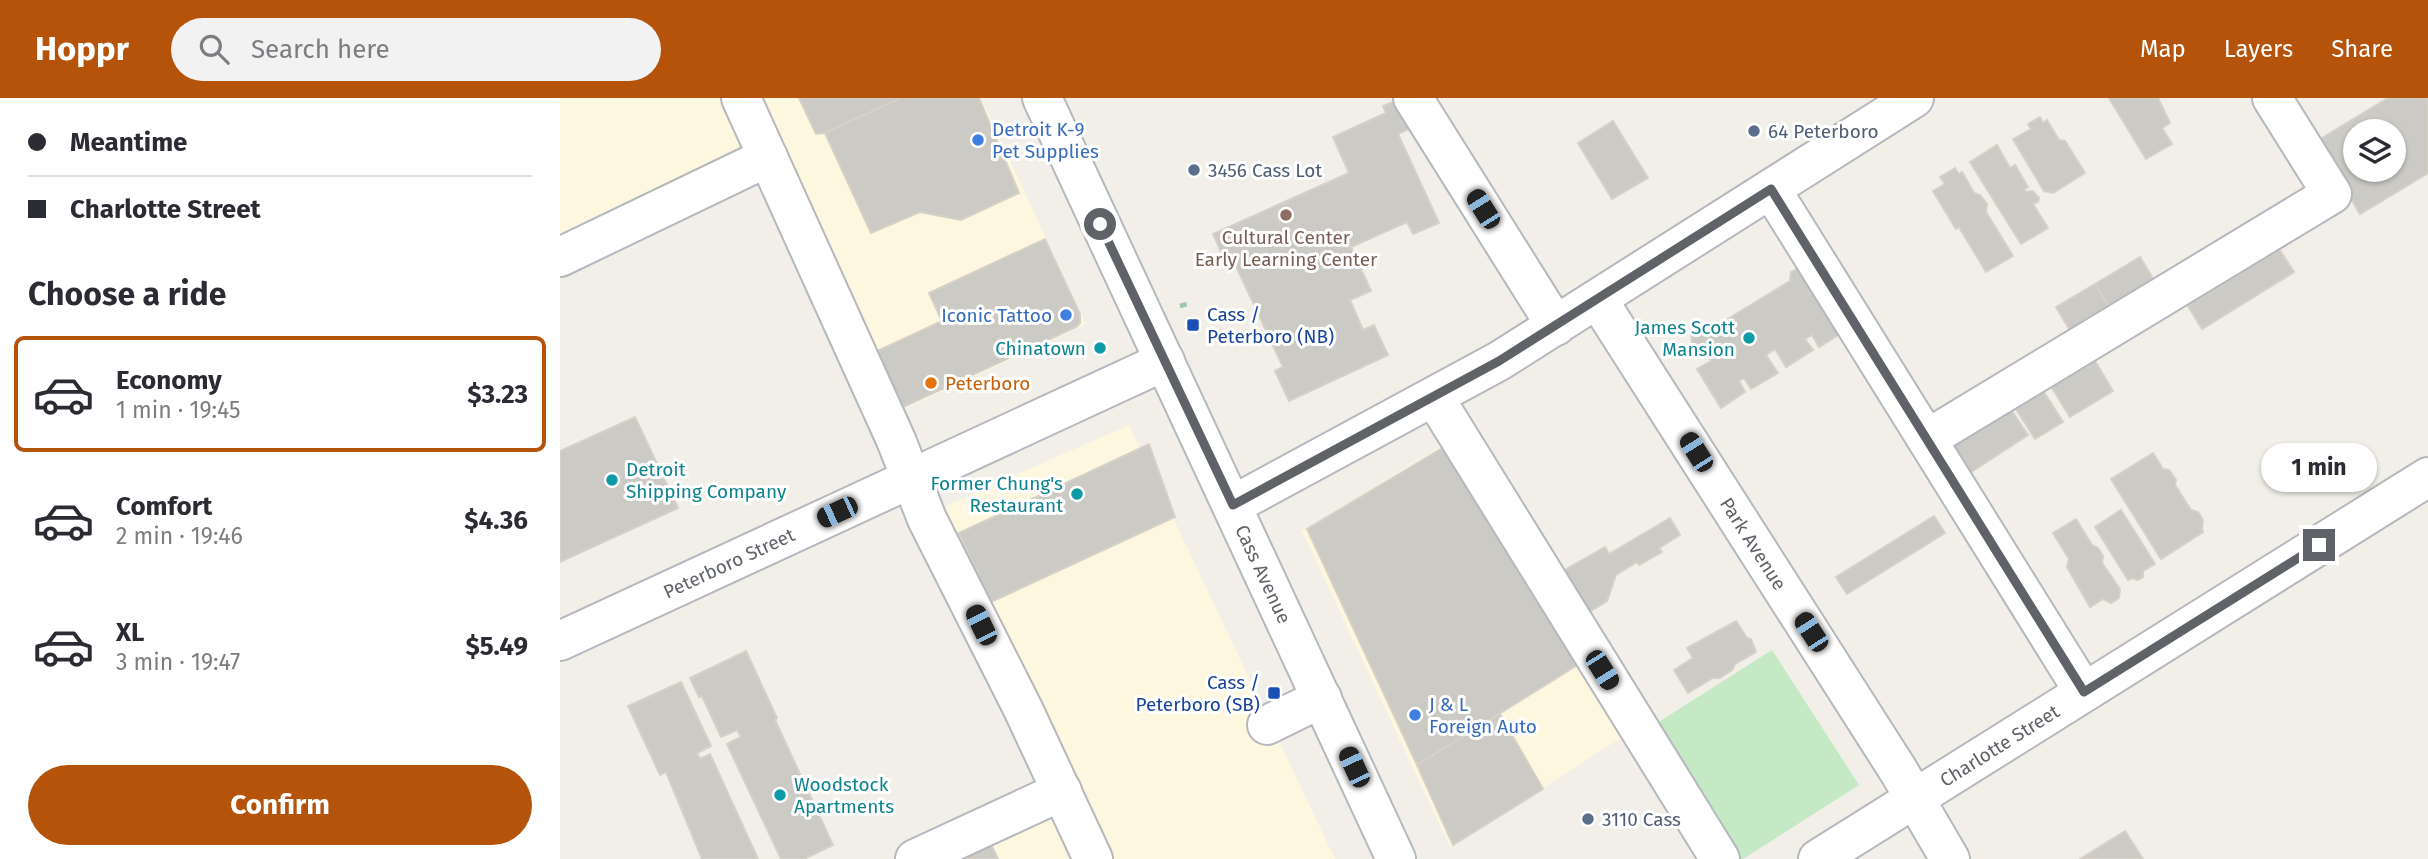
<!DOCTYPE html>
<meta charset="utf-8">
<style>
body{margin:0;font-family:"Fira Sans",sans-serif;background:#f2f2f3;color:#2b2b33;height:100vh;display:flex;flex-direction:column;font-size:26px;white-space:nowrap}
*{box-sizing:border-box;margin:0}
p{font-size:23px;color:#7c7c81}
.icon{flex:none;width:38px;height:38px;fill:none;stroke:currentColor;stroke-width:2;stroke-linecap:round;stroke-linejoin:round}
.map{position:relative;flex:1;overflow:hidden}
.side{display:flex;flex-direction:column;background:#fff;width:560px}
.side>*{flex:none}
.top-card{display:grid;align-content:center;height:154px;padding:0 28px;background:#fff}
.fabs{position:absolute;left:1783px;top:21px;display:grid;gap:14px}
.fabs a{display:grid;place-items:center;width:63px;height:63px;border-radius:50%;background:#fff;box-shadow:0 2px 5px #0004;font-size:35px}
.end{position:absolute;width:32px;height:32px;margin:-16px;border:9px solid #5f6368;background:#fff;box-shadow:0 0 0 4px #fff}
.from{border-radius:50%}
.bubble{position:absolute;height:49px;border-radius:24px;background:#fff;box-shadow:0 2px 5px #0004;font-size:23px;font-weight:700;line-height:49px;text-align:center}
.car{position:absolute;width:21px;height:42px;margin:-21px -10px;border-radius:9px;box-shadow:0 0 5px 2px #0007;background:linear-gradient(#222 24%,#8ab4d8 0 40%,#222 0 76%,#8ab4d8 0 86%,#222 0)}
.top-card b{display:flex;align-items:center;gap:24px;height:66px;font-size:26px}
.top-card b+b{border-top:2px solid #e1e1e2}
.top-card i{width:18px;height:18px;background:#2b2b33}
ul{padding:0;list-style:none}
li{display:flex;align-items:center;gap:21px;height:116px;margin:0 14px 10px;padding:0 14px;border:4px solid transparent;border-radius:10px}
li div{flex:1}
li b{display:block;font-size:26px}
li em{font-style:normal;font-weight:700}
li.selected{border-color:#b45309}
li>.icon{width:63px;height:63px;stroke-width:1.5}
h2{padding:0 28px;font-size:32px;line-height:84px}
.cta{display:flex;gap:14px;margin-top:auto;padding:14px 28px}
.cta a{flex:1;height:80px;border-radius:42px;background:#b45309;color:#fff;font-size:28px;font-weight:700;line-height:80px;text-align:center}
header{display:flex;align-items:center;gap:42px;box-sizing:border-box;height:98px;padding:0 35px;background:#b45309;color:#fff}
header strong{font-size:33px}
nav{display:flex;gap:38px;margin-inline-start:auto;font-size:24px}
.search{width:490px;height:63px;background:#f2f2f3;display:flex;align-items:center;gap:18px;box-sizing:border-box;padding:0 24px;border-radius:38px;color:#7c7c81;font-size:26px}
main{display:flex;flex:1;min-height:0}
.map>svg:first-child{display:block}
.commercial{fill:#fef7e0}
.green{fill:#c5e8c5}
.building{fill:#cccac5;stroke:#d6d1c6;stroke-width:2;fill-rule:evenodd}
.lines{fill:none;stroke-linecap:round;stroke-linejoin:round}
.minor-casing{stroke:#b5b8bc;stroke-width:42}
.path{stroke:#9cc7a9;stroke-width:4.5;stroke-dasharray:7 3.5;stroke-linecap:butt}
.minor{stroke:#fff;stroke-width:38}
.route{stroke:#5f6368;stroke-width:9}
.service-dot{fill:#5c6f8a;stroke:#fff;stroke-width:2.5}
.shop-dot{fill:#3f7fe0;stroke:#fff;stroke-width:2.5}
.education-dot{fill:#8d6e63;stroke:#fff;stroke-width:2.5}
.transit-dot{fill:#1a4fb4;stroke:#fff;stroke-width:2.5}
.culture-dot{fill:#0f9aa8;stroke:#fff;stroke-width:2.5}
.food-dot{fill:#e8710a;stroke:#fff;stroke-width:2.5}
.labels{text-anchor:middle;stroke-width:6;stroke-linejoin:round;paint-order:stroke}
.shop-label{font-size:19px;fill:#366cbe;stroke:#fff;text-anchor:start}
.service-label{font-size:19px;fill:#4e5e75;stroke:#fff;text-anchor:start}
.education-label{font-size:19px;fill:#785e54;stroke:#fff}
.transit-label{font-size:19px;fill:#164399;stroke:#fff;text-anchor:start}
.culture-label{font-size:19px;fill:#0d838f;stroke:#fff;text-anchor:end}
.food-label{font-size:19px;fill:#c56008;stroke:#fff;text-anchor:start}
.street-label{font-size:19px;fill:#5f6368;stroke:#fff}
</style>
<header>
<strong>Hoppr</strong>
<div class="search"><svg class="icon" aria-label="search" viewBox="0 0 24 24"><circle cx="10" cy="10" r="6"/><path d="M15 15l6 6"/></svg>Search here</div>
<nav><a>Map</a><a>Layers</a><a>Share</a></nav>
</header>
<main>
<section class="side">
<div class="top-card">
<b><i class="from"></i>Meantime</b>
<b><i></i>Charlotte Street</b>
</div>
<h2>Choose a ride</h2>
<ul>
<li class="selected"><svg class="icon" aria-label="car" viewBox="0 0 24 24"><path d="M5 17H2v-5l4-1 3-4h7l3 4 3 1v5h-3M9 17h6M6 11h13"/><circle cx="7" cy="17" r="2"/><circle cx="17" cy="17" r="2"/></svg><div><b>Economy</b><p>1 min · 19:45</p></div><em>$3.23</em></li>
<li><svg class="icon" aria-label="car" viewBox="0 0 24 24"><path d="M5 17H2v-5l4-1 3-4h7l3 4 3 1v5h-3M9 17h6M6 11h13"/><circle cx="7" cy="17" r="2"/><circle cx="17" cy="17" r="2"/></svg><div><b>Comfort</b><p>2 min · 19:46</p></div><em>$4.36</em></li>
<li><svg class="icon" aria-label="car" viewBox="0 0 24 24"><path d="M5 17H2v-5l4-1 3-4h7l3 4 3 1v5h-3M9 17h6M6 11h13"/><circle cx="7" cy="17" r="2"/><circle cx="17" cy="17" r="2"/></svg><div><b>XL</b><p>3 min · 19:47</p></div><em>$5.49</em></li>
</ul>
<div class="cta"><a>Confirm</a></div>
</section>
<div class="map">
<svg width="1868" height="761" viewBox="0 0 1868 761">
<rect width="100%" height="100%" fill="#f1efe8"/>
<!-- commercial -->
<g class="commercial">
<polygon points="0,0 162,0 187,54 0,140"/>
<polygon points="193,0 421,0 526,226 334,316"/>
<polygon points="569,327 775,761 541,761 374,413"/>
<polygon points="891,342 1064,638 890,749 742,433"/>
<polygon points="494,713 516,761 389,761"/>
</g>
<!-- green -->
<polygon class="green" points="1212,552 1299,687 1183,761 1168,761 1086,632"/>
<!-- building -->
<g class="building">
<polygon points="239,0 341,0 265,35 256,36"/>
<polygon points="341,0 419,0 459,95 401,122 360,114 311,135 265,35"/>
<polygon points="1549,0 1598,0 1610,25 1602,30 1612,46 1586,61"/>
<path d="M1828 0H1868V75L1800 116 1757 43ZM1796 33H1834V72H1796Z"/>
<polygon points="838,2 851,30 838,36 879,125 853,136 847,124 791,149 811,193 790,202 803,232 814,227 828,257 729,303 715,273 723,269 674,164 667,167 653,136 789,75 773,39 826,15 823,8"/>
<polygon points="1480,19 1483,25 1487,22 1499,42 1505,43 1525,75 1493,95 1484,93 1453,41 1471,31 1468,26"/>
<polygon points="1053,23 1088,80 1052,101 1018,45"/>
<polygon points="1437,47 1450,70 1455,67 1468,89 1464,91 1466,94 1473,93 1479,100 1478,104 1473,106 1488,130 1461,146 1410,64"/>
<polygon points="1395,70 1399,76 1402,74 1414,95 1420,97 1427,106 1426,114 1453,158 1426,174 1399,129 1396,131 1373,93 1385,86 1380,79"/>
<polygon points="485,141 520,216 520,225 516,229 337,312 311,256 382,223 369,195"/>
<polygon points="1719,151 1734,174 1642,231 1628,208"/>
<polygon points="1580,159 1598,189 1553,216 1535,186"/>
<polygon points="1239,170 1283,234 1259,249 1252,237 1245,241 1253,252 1226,269 1215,251 1206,257 1218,275 1191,291 1184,280 1179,283 1185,294 1161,310 1137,271 1151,263 1145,253 1146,249 1137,249 1132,245 1131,235 1139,230 1148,233 1230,183 1231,174"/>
<polygon points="1535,186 1553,216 1514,239 1496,209"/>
<polygon points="1532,258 1553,293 1510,319 1489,285"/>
<polygon points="1482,291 1503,324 1475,341 1454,308"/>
<polygon points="1449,309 1468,337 1411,374 1392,345"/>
<polygon points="75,319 118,410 0,464 0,353"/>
<polygon points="589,346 615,419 431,504 399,435"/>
<polygon points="889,346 1024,563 857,667 747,431"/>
<polygon points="1593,355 1603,371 1609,372 1616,382 1615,387 1631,412 1638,414 1643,422 1642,431 1643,434 1601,461 1551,381"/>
<polygon points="1561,412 1595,466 1583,473 1583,479 1578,482 1572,480 1568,482 1535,429"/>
<polygon points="1374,418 1385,435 1287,496 1276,479"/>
<polygon points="1110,420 1120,437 1099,450 1102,454 1079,467 1077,464 1056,477 1047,503 1019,520 994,478 1045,449 1049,456"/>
<polygon points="1516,421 1532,447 1538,450 1543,458 1542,465 1560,491 1559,500 1551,505 1543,501 1530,509 1507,469 1509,461 1493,435"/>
<polygon points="1176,523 1187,540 1191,541 1196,554 1175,566 1172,572 1160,580 1153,580 1128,595 1114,572 1133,560 1127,550"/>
<polygon points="186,553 217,620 215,622 273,747 244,761 221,761 167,646 181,639 177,632 161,639 142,598 139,599 130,580"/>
<polygon points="121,584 151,648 137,655 140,661 150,656 198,761 142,761 106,674 100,677 68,608"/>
<polygon points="940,616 983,691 893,747 857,667"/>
<polygon points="1565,733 1583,761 1520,761"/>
<polygon points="430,744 438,761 394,761"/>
</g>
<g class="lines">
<defs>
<g id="minor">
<polyline points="181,0 336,342 367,421 463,611 533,761"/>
<path id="s1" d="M482 0 836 761"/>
<polyline points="853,0 996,228"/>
<polyline points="1211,91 1524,594"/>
<polyline points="0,159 208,59"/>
<path id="s2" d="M1038 202 1338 672 1390 761"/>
<polyline points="874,299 1160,761"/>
<polyline points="1367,341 1772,96 1712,0"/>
<polyline points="673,407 939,263 1354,0"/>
<path id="s3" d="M0 543 605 263"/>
<polyline points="707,627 762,600"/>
<polyline points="355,761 502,693"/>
<path id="s4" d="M1258 761 1868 379"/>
</g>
</defs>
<!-- minor casing -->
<use href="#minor" class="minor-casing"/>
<!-- path -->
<polyline class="path" points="620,208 627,206"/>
<!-- minor -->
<use href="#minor" class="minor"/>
</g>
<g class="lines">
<!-- route -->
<polyline class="route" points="540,126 673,407 939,263 1211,91 1524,594 1759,447"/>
</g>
<!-- markers -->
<g class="service-dot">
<circle cx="1194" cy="33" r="7"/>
<circle cx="634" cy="72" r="7"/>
<circle cx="1028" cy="721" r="7"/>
</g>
<g class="shop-dot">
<circle cx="418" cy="42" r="7"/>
<circle cx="506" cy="217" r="7"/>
<circle cx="855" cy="617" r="7"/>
</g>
<circle class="education-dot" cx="726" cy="117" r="7"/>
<g class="transit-dot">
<rect x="626" y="220" width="14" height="14" rx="3.5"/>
<rect x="707" y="588" width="14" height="14" rx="3.5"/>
</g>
<g class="culture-dot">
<circle cx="1189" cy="240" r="7"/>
<circle cx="540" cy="250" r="7"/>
<circle cx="52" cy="382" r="7"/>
<circle cx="517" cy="396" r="7"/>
<circle cx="220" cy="697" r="7"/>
</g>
<circle class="food-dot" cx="371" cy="285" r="7"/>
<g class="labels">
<!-- shop labels -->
<g class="shop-label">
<text x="432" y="38">Detroit K-9<tspan x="432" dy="22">Pet Supplies</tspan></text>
<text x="492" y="224" text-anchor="end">Iconic Tattoo</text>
<text x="869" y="613">J &amp; L<tspan x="869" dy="22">Foreign Auto</tspan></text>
</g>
<!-- service labels -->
<g class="service-label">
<text x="1208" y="40">64 Peterboro</text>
<text x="648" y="79">3456 Cass Lot</text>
<text x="1042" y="728">3110 Cass</text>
</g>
<!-- education labels -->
<g class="education-label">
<text x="726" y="146">Cultural Center<tspan x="726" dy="22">Early Learning Center</tspan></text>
</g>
<!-- transit labels -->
<g class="transit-label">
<text x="647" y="223">Cass /<tspan x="647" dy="22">Peterboro (NB)</tspan></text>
<text x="700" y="591" text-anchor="end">Cass /<tspan x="700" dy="22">Peterboro (SB)</tspan></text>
</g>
<!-- culture labels -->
<g class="culture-label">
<text x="1175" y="236">James Scott<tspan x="1175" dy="22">Mansion</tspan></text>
<text x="526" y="257">Chinatown</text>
<text x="66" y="378" text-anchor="start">Detroit<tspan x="66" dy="22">Shipping Company</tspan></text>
<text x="503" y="392">Former Chung's<tspan x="503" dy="22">Restaurant</tspan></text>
<text x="234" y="693" text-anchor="start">Woodstock<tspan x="234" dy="22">Apartments</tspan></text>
</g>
<!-- food labels -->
<g class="food-label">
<text x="385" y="292">Peterboro</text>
</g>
<!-- street labels -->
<g class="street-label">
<text dy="7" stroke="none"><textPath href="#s2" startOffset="289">Park Avenue</textPath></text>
<text dy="7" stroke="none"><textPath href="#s3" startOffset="186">Peterboro Street</textPath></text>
<text dy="7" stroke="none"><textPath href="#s1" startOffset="525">Cass Avenue</textPath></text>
<text dy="7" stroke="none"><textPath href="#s4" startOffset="214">Charlotte Street</textPath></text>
</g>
</g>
</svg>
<div class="fabs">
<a><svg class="icon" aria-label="layers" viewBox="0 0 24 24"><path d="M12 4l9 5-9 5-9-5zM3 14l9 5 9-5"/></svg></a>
</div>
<i class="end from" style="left:540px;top:126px"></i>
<i class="end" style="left:1759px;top:447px"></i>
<div class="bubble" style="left:1701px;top:345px;width:116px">1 min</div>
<i class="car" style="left:923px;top:111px;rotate:328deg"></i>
<i class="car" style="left:1136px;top:354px;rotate:328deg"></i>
<i class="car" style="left:277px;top:414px;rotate:245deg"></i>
<i class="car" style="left:421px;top:527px;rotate:334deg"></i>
<i class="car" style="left:1251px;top:534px;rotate:327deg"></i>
<i class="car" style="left:1042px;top:572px;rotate:148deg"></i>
<i class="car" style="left:794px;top:669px;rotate:335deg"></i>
</div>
</main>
